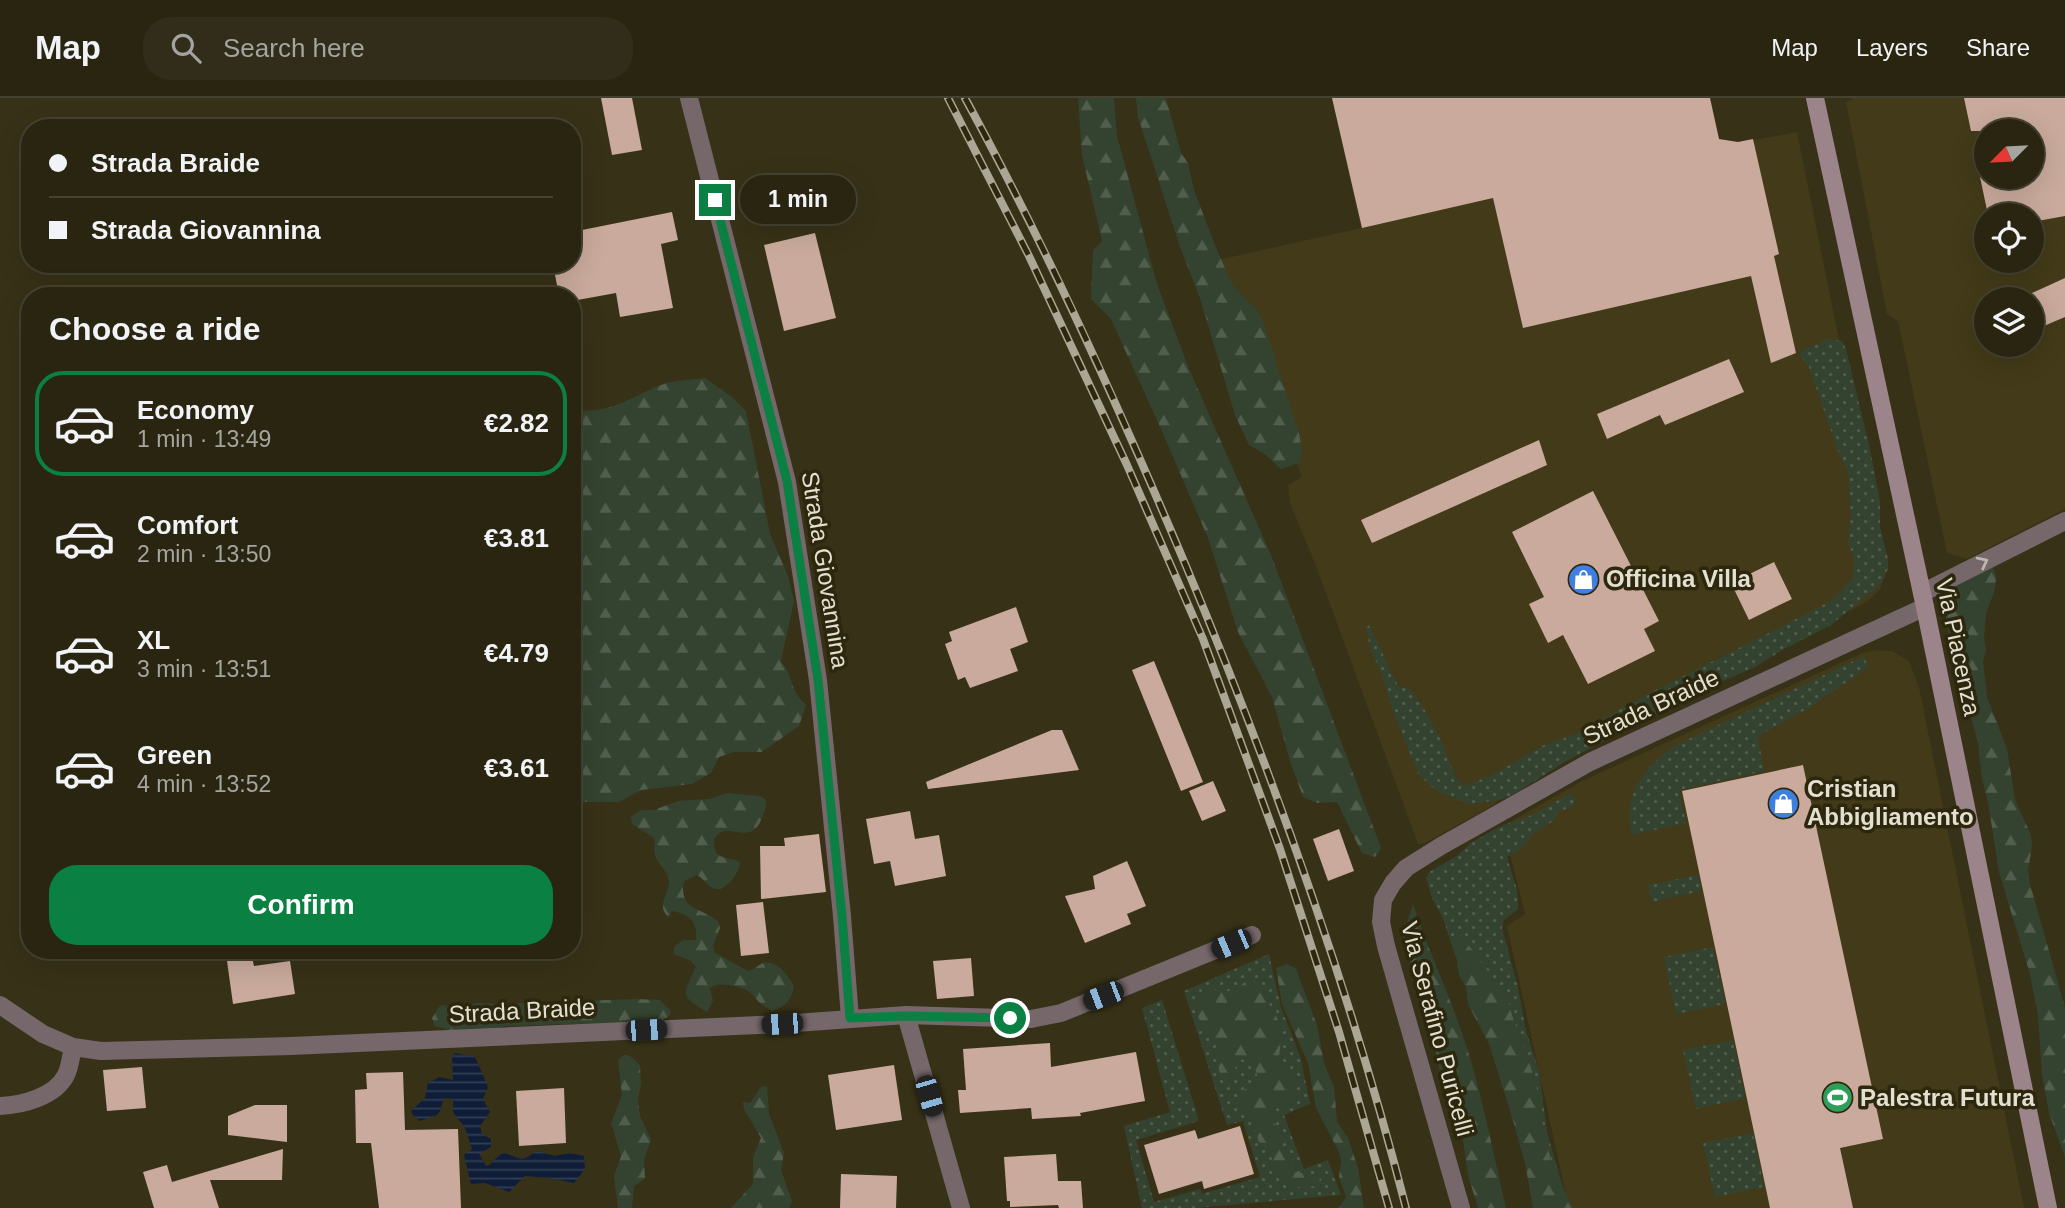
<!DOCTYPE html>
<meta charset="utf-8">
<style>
body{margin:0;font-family:Arial,sans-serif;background:#312d1a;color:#f1f3f6;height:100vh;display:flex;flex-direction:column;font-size:26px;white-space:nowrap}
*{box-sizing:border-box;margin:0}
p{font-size:23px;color:#a5a59f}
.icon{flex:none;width:38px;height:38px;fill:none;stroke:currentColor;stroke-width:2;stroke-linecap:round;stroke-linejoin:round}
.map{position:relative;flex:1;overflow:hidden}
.side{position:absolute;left:21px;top:189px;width:560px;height:672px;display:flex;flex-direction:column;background:#292511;border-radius:28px;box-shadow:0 7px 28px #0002,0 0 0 2px #454231}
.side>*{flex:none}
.guide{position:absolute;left:21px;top:21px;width:560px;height:154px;border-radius:28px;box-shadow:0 7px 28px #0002,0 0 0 2px #454231;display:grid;align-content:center;height:154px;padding:0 28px;background:#292511}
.needle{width:46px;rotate:246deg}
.fabs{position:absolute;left:1974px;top:21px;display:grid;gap:14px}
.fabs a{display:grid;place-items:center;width:70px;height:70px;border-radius:50%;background:#292511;box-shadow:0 7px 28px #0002,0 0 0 2px #454231;font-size:35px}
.end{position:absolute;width:32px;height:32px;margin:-16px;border:9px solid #0b8043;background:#fff;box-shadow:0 0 0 4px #fff}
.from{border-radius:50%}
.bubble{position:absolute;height:49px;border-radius:24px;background:#292511;box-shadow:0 7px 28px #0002,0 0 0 2px #454231;font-size:23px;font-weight:600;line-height:49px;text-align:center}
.car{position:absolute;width:21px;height:42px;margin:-21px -10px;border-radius:9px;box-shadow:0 0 5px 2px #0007;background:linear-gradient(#222 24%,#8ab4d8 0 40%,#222 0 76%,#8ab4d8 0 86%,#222 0)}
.guide b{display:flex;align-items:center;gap:24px;height:66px;font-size:26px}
.guide b+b{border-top:2px solid #454231}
.guide i{width:18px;height:18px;background:#f1f3f6}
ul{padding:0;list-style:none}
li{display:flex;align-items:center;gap:21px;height:105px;margin:0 14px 10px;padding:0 14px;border:4px solid transparent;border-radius:28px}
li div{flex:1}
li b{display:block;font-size:26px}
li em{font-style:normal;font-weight:600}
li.active{border-color:#0b8043}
li>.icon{width:63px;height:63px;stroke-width:1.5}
h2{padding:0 28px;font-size:32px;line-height:84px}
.primary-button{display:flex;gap:14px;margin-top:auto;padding:14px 28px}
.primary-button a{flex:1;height:80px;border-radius:28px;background:#0b8043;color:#fff;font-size:28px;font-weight:600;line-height:80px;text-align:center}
header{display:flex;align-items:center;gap:42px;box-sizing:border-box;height:98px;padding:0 35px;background:#292511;border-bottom:2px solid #454231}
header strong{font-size:33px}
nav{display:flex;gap:38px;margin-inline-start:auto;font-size:24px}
.search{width:490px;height:63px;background:#312d1a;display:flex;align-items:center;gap:18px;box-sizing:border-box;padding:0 24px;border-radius:28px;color:#a5a59f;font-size:26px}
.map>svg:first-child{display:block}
.built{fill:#423a18;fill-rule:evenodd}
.grass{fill:url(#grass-dots)}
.forest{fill:url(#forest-firs)}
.water{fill:url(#water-rules)}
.building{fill:#c9aa9c}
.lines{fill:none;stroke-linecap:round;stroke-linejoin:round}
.minor{stroke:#75676a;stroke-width:18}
.secondary{stroke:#9b858a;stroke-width:18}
.rail-casing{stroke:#aba794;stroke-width:8}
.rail{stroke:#2d270d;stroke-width:5;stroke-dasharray:16;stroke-linecap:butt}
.oneway{stroke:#bdb6ad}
.route{stroke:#0b8043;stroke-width:9}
.labels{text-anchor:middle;stroke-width:7;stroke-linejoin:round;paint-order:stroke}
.street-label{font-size:24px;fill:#e4e0d1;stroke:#2d270d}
.poi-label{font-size:24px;font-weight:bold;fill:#e4e0d1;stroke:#2d270d;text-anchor:start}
</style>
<header>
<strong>Map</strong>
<div class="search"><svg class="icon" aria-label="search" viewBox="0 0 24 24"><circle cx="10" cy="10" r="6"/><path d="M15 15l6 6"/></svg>Search here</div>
<nav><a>Map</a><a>Layers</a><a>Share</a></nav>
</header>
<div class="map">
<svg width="2065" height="1110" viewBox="0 0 2065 1110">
<defs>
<pattern id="grass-dots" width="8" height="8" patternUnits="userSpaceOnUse" patternTransform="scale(1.75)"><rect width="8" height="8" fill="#344330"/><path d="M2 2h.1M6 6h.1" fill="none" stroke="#515e4d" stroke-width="1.8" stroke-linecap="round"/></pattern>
<pattern id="forest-firs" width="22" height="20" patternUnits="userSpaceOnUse" patternTransform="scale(1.75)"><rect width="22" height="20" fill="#344330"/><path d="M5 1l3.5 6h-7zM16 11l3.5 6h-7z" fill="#515e4d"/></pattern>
<pattern id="water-rules" width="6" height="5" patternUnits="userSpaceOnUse" patternTransform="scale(1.75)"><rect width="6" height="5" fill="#0f1d38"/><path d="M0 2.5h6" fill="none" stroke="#323e54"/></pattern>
</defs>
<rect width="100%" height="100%" fill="#373117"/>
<!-- built -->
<g class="built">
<polygon points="1710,0 1721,48 1797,34 1886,474 1880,491 1867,504 1566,655 1490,709 1425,745 1418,746 1316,468 1290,405 1288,387 1302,379 1213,163 1361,130 1332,1"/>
<path d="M1854 0H2065V411L1967 461 1947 455 1898 223 1887 216 1846 4ZM1986 33H2032V79H1986ZM1986 117H2032V163H1986ZM1986 201H2032V247H1986Z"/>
<polygon points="1877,552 1892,553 1909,563 1919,589 2024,1110 1569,1110 1507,828 1525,816 1503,728 1582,683 1862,555"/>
</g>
<!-- grass -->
<g class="grass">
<polygon points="1828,241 1842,243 1846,251 1871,356 1880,404 1880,429 1888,461 1888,471 1881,486 1831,527 1784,551 1757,568 1694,596 1568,662 1511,698 1499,702 1469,706 1439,694 1429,687 1418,675 1393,613 1382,577 1370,549 1366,530 1369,527 1398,588 1410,591 1422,607 1441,642 1456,680 1466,688 1496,675 1542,648 1575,636 1646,597 1802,518 1832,502 1853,480 1854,461 1848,443 1851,418 1848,374 1838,353 1809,269 1800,258 1801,253"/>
<path d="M1864 558 1868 569 1812 608 1758 638 1764 673 1679 692 1686 725 1632 737C1623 696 1641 673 1672 649Z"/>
<polygon points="1569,696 1571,696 1575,702 1573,709 1559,713 1553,723 1534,735 1522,750 1507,759 1517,792 1518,811 1504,822 1502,830 1518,889 1526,933 1539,973 1547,1034 1563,1090 1551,1063 1540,1015 1535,981 1512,917 1507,898 1459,839 1454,838 1450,842 1443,820 1432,800 1426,780 1429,774 1458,757 1471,745 1499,729 1532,717"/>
<polygon points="1698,777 1701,793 1652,804 1648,787"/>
<polygon points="1713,849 1725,906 1676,916 1664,859"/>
<polygon points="1269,856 1281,909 1301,961 1310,1006 1284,1017 1304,1071 1328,1062 1341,1097 1195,1110 1142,1110 1124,1028 1170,1014 1142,910 1162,902 1199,1023 1136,1042 1154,1104 1200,1091 1202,1096 1260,1079 1243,1023 1227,1027 1184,893"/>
<polygon points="1733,942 1745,1000 1696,1011 1683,952"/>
<polygon points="1753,1035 1764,1089 1715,1099 1703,1045"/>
</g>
<!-- forest -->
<g class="forest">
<polygon points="1078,0 1114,0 1117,38 1157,186 1189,271 1271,457 1381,750 1375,759 1362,755 1337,704 1317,705 1303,699 1290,663 1272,599 1238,534 1208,440 1161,331 1111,221 1091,201 1093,152 1102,143 1082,57"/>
<polygon points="1136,0 1166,0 1181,55 1188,65 1194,92 1216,150 1233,188 1258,213 1263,224 1299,335 1302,354 1299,365 1281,371 1266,357 1249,347 1235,317 1200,200 1180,149 1138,19"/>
<path d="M705 280 732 299 746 313 770 436 788 478 794 503 781 563C795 581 789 592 806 607L799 628 762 654H734L719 659 711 675 692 686 641 692 619 704H572V312C613 316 626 301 661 287 674 282 691 282 705 280Z"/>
<polygon points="1992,466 1996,479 1995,491 1986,516 1984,540 1986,552 1983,563 1987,599 2007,651 2015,702 2031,737 2032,749 2028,772 2030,786 2065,910 2065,1059 2049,1015 2042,977 2038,917 2030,876 1999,774 1988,704 1982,681 1978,644 1950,545 1946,520 1948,486"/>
<path d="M727 695 760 698 765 701C767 708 766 711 763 717 751 753 728 719 714 741 713 764 726 757 740 764 739 774 728 793 715 791 708 789 703 780 697 777L684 783C678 812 702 810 718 823L720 830 713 848 715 855 748 873C754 872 758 867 763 865 778 862 787 877 794 888 792 901 785 909 772 913 751 903 756 889 727 887 720 886 716 886 710 890L713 903 707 914C679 898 683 896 696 869L691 863 674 856V849L683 842H696C698 823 689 816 672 813L669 820C655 806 670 797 669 782 667 771 657 766 655 757 653 751 656 746 654 740L632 726 631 719 641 712H654L678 703 710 701Z"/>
<path d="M1413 806C1427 849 1446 889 1461 932 1481 989 1492 1051 1506 1110H1478L1468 1077 1462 1036 1442 985 1437 957 1419 903 1408 852 1404 844V835Z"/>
<polygon points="1454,838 1459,838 1469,848 1507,898 1512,917 1535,981 1540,1015 1551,1063 1573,1110 1533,1110 1525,1065 1512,1019 1489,946 1468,906 1466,889 1459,877 1457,862 1450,842"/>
<polygon points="1287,866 1296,871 1317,927 1324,965 1334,989 1337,1024 1348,1040 1358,1070 1364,1110 1339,1110 1346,1099 1339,1079 1341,1063 1339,1054 1316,1010 1308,965 1282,906 1276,870"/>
<path d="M1250 880 1261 883C1264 890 1266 898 1269 905 1272 913 1279 921 1281 930 1284 941 1277 954 1280 964 1285 982 1301 975 1295 1003 1290 1006 1279 1008 1275 1012 1267 1022 1291 1062 1296 1074L1320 1078 1319 1087C1301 1091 1285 1092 1276 1072 1272 1065 1272 1057 1268 1050L1259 1044C1255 1032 1253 1017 1239 1014L1235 1006 1238 996C1259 983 1263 982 1249 961L1238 962 1234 975 1230 979 1221 977 1219 972 1218 943 1205 934 1196 914 1202 894 1206 889C1229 896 1232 895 1250 880Z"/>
<polygon points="636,901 660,902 671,913 669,918 661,923 505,928 493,933 474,931 460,935 435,928 432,920 439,909 443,907 460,911 476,905 501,906"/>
<polygon points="624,957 630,958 640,967 641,986 638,1000 640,1018 651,1042 644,1061 645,1081 634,1088 632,1110 618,1110 614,1078 621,1058 611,1025 622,997 618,962"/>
<polygon points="767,988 769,1016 784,1055 781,1072 792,1103 789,1110 731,1110 753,1086 753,1059 761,1040 744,1011 743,1004 750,1005 761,989"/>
</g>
<!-- water -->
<path class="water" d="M455 955 475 959 488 989 483 1001 490 1014 480 1028 482 1036 491 1041V1049L479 1056 486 1068C494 1066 496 1057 504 1055 523 1061 519 1065 537 1053L555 1058 569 1055 584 1058 585 1071 574 1085 549 1080 525 1078 509 1094 485 1085 471 1086 464 1057 472 1051 465 1030 453 1014V1001L444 1000 440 1013 437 1017 420 1023 413 1017 411 1013 425 1000 428 985 440 979 453 982 452 958Z"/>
<!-- building -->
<g class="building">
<polygon points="601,0 632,0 642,52 612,57"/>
<polygon points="1332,0 1710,0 1719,41 1738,44 1753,41 1779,156 1774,158 1796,255 1771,265 1751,178 1523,230 1493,100 1362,130"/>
<polygon points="1964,0 2065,0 2065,118 2032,124 2032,117 1988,117 1980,79 2032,79 2032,33 1971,33"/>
<polygon points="672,114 678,142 661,146 673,210 620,219 616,195 572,203 572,198 559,198 553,166 572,166 572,134"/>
<polygon points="815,135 836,220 784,233 764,147"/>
<polygon points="2065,180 2065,219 2032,233 2032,195"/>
<polygon points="1729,261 1744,294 1665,327 1660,317 1607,341 1597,316"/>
<polygon points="1539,342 1547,367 1372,445 1361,422"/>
<polygon points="1593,393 1659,523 1644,531 1655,553 1588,586 1563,537 1548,545 1529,506 1544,499 1512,434"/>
<polygon points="1774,464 1792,501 1749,522 1731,485"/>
<polygon points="1016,509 1028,544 1010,551 1018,573 970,590 965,579 958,582 945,546 952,543 949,534"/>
<polygon points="1154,563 1203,684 1181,693 1132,572"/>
<polygon points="1052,632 1062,632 1079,672 928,691 926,684"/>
<polygon points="1803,667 1883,1041 1840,1050 1853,1110 1770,1110 1682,693"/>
<polygon points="1213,683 1226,713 1202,723 1189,693"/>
<polygon points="910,713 915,741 939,737 946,778 895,788 890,763 874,766 866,721"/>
<polygon points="1339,731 1354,773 1328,783 1313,741"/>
<polygon points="819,736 826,794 761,801 760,748 785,748 784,740"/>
<polygon points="1127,763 1146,808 1127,816 1131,826 1085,845 1065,798 1095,791 1093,778"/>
<polygon points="763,804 769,855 741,858 736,807"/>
<polygon points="252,859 254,868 290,863 295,896 233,906 227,863"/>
<polygon points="971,860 974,898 937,901 933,863"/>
<polygon points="1050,945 1051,969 1136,954 1145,1003 1080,1015 1081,1018 1032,1021 1031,1010 960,1015 958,992 966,992 963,951"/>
<polygon points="894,967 902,1022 836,1032 828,977"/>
<polygon points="142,969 146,1010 107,1013 103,972"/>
<polygon points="403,974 405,1032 458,1031 461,1110 379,1110 371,1045 356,1045 355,992 367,991 366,975"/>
<polygon points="564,990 566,1045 519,1048 516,993"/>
<polygon points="255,1007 287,1007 287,1044 228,1037 228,1018"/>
<polygon points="1240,1028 1254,1076 1204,1091 1202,1083 1159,1096 1144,1047 1195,1032 1198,1041"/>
<polygon points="283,1051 282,1082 210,1082 219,1110 154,1110 143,1074 167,1067 172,1084"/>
<polygon points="1056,1056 1058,1083 1081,1083 1083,1110 1059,1110 1058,1107 1010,1109 1010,1103 1007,1103 1004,1059"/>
<polygon points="841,1076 897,1078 896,1110 840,1110"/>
</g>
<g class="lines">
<!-- minor -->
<g class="minor">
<polyline points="689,0 787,384 818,582 842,818 850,920"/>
<polyline points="1922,495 2065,423"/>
<polyline points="0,907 43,936 73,949 101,953 291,948 782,926 906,917 1031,921 1061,915 1252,837"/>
<polyline points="906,917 961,1110"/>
<path d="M0 1008C22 1007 55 999 66 977 70 969 71 958 73 949"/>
<polyline points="1461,1110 1386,848 1381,824 1383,802 1393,785 1406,770 1441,748 1590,664 1925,509"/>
</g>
<!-- secondary -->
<polyline class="secondary" points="1815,0 1925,509 2048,1110"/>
<defs>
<g id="rail">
<polyline points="948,0 1029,158 1127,367 1203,541 1280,751 1339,934 1389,1110"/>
<path d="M965 0C1048 152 1119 309 1186 468 1273 676 1350 891 1406 1110"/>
</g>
</defs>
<!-- rail casing -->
<use href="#rail" class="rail-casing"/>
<!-- rail -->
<use href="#rail" class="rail"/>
</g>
<!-- one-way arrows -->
<defs><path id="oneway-chevron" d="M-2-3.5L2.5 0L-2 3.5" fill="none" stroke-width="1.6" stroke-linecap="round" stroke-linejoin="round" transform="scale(1.75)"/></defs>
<use class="oneway" href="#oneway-chevron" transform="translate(1983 464) rotate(-27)"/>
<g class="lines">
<!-- route -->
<polyline class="route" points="715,102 787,383 818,582 842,818 850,920 906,918 1010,920"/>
</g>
<!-- icons -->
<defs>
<symbol id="shop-disc" viewBox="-11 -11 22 22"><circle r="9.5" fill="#3f7fe0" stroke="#2d270d"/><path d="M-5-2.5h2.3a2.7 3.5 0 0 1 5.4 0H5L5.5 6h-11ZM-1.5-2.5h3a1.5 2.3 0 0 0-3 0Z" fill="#fff"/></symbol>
<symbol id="stadium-disc" viewBox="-11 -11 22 22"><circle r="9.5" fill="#2e9e5b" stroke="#2d270d"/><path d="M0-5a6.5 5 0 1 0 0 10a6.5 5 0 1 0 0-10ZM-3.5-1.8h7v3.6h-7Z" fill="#fff"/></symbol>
</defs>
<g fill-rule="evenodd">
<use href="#shop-disc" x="1566" y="464" width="35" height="35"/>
<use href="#shop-disc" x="1766" y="688" width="35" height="35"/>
<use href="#stadium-disc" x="1820" y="982" width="35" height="35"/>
</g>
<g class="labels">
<!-- street labels -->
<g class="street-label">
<text transform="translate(825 472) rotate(81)" y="8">Strada Giovannina</text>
<text transform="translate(1958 549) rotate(78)" y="8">Via Piacenza</text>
<text transform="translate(1651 609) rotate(-25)" y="8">Strada Braide</text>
<text transform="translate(522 913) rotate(-3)" y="8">Strada Braide</text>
<text transform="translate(1437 931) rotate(75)" y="8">Via Serafino Puricelli</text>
</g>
<!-- poi labels -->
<g class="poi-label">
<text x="1606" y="489">Officina Villa</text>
<text x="1807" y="699">Cristian<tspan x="1807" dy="28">Abbigliamento</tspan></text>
<text x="1860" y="1008">Palestra Futura</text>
</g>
</g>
</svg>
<div class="fabs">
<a><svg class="needle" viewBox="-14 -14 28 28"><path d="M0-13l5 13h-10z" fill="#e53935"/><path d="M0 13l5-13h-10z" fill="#a5a59f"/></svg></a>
<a><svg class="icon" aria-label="locate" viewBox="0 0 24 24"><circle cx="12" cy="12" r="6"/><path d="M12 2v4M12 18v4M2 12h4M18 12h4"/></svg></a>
<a><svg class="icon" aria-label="layers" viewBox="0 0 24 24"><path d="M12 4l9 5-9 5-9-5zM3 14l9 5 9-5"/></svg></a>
</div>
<i class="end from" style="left:1010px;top:920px"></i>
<i class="end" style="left:715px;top:102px"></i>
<div class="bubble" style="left:740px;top:77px;width:116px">1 min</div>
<i class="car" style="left:1231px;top:846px;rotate:247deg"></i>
<i class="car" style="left:1103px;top:898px;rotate:249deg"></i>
<i class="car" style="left:782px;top:926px;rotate:267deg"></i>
<i class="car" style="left:646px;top:932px;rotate:87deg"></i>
<i class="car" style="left:929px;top:998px;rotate:164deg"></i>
<div class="guide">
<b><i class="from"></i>Strada Braide</b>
<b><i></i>Strada Giovannina</b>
</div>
<section class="side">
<h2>Choose a ride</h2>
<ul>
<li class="active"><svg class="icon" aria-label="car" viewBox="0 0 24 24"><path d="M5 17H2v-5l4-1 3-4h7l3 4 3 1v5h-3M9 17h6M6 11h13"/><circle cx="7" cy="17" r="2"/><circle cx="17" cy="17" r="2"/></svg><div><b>Economy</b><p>1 min · 13:49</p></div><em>€2.82</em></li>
<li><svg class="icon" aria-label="car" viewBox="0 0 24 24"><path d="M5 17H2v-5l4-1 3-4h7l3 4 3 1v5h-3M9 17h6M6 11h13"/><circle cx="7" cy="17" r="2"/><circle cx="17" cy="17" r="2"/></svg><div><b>Comfort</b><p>2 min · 13:50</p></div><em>€3.81</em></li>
<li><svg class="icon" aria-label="car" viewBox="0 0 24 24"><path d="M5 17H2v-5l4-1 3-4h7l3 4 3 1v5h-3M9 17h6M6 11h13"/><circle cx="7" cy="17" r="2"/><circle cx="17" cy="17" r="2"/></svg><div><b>XL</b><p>3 min · 13:51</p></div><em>€4.79</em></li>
<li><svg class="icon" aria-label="car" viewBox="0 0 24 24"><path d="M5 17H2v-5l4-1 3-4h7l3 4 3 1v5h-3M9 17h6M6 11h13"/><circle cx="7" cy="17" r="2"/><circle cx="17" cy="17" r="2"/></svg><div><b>Green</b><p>4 min · 13:52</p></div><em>€3.61</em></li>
</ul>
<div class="primary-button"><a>Confirm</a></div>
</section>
</div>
